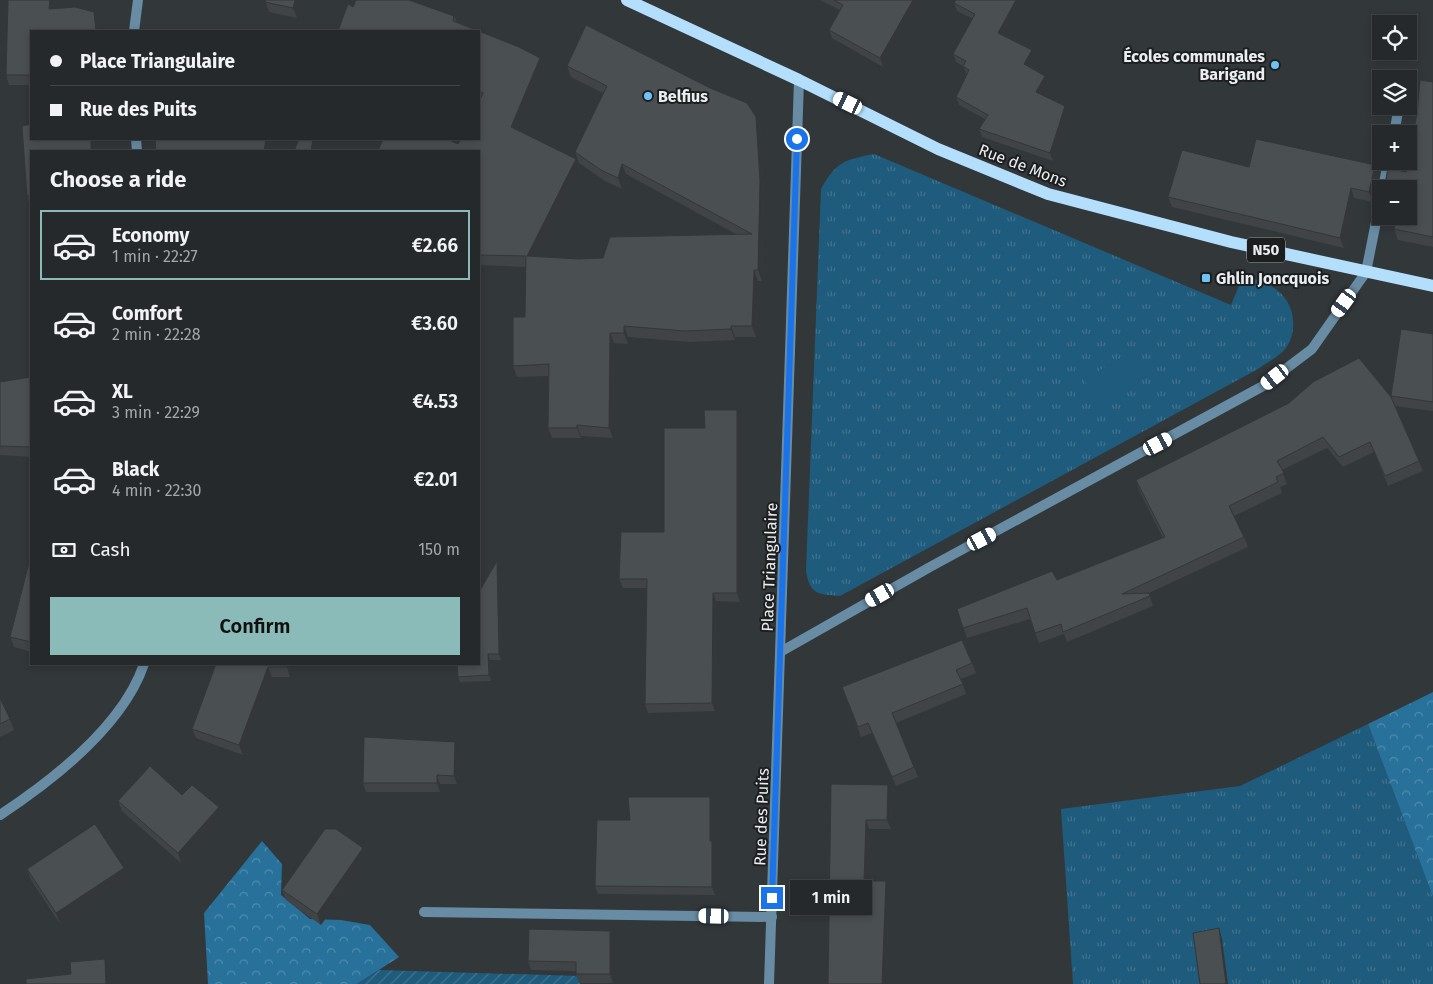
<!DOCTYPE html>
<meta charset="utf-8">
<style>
body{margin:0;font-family:"Fira Sans",sans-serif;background:#2e3134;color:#f1f3f6;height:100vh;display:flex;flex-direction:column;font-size:19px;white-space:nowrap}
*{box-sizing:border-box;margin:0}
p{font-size:16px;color:#a4a6a9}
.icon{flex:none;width:28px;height:28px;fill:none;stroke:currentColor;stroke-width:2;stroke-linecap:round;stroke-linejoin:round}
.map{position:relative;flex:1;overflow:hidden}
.drawer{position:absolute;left:30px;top:150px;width:450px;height:515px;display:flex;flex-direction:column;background:#26292c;border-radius:0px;box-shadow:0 2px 8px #0003,0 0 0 1px #424548}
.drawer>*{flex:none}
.guide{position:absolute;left:30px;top:30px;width:450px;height:110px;border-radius:0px;box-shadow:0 2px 8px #0003,0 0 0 1px #424548;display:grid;align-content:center;height:110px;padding:0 20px;background:#26292c}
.tools{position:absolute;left:1372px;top:15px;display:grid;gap:10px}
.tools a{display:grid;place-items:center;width:45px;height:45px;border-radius:0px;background:#26292c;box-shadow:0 2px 8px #0003,0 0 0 1px #424548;font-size:25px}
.end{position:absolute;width:22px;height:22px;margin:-11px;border:6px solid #1a73e8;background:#fff;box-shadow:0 0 0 2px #fff}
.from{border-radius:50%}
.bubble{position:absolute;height:35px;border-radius:0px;background:#26292c;box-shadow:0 2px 8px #0003,0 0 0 1px #424548;font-size:16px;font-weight:600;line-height:35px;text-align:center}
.car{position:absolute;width:15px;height:30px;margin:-15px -8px;border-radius:6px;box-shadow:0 0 4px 1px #0007;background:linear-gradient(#fff 24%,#345 0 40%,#fff 0 76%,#345 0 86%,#fff 0)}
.guide b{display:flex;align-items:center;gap:18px;height:48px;font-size:19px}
.guide b+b{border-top:1px solid #424548}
.guide i{width:12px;height:12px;background:#f1f3f6}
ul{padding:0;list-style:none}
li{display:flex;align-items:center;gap:15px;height:70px;margin:0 10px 8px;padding:0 10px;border:2px solid transparent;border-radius:0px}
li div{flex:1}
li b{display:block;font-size:19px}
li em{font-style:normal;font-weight:600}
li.active{border-color:#8bbbb9}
li>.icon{width:45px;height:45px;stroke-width:1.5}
h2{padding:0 20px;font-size:22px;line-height:60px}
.pay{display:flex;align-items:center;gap:12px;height:55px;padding:0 20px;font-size:19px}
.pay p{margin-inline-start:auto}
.action{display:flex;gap:10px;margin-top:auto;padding:10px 20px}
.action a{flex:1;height:58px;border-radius:0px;background:#8bbbb9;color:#111;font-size:20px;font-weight:600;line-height:58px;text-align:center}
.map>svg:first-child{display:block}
.grass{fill:url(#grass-tufts)}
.forest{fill:url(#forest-crowns)}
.garden{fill:url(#garden-furrows)}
.pitch{fill:#1f5b7c}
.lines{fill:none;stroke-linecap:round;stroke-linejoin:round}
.service{stroke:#688ca4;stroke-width:10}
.minor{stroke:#688ca4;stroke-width:10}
.primary{stroke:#b3dffc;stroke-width:12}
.wall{fill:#404447}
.shaded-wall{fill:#343739}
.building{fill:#4a4f52;stroke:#343739}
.route{stroke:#1a73e8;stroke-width:6}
.poi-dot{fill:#6fc2f4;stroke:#1c1e1f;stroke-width:2}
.labels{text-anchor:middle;stroke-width:4;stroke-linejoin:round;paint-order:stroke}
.shield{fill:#1c1e1f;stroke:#adb0b1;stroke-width:1}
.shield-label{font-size:15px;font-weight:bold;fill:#ebeef0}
.poi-label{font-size:16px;font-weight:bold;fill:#ebeef0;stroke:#1c1e1f;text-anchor:start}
.street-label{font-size:16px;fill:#ebeef0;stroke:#1c1e1f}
</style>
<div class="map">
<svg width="1433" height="984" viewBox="0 0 1433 984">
<defs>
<pattern id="grass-tufts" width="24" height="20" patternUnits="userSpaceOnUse" patternTransform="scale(1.25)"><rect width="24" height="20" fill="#1f5b7c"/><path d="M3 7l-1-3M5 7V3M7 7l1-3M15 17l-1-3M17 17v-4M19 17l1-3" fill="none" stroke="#40738f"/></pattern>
<pattern id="forest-crowns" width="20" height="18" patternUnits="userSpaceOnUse" patternTransform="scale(1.25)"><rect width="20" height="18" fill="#27719a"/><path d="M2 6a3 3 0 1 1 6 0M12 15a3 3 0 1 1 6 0" fill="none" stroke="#518cad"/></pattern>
<pattern id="garden-furrows" width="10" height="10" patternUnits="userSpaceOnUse" patternTransform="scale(1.25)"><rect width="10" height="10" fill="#1f5b7c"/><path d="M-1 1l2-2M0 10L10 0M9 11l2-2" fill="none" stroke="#40738f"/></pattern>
</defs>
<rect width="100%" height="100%" fill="#32373a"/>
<!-- grass -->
<g class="grass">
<path d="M874 154 1231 305 1243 276C1256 279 1268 283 1278 291 1295 304 1298 331 1286 348 1280 356 1266 363 1258 369L840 596C818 594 810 595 806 571L821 189C836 162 844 160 874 154Z"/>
<polygon points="1368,724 1433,897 1433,984 1073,984 1061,809 1240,786"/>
</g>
<!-- forest -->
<g class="forest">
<polygon points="1433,692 1433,897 1368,724"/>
<polygon points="262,841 282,864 281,895 310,919 341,920 370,925 399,957 357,984 208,984 204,913"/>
</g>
<!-- garden -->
<polygon class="garden" points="379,970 580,976 580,984 357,984"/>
<!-- pitch -->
<polygon class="pitch" points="1135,351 1148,375 1097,402 1084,379"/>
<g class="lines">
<!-- service -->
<g class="service">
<polyline points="1394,134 1399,106"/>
<polyline points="1383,189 1388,161"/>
<polyline points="1366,272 1381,197"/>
</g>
<!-- minor -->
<g class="minor">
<polyline points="134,31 138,0"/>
<polyline points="136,139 137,151"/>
<polyline points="782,651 930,567 1263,386 1312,349 1366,272"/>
<path d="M0 815C53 780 123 726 144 664"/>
<polyline points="424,912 772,917"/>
<polyline points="769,984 799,80"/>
</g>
<!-- primary -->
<polyline class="primary" points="627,0 799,80 938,149 1048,194 1231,242 1433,286"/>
</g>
<!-- wall -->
<g class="wall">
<polygon points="8,0 53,0 53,9 94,12 97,21 98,31 31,31 31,85 9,85 6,75"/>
<polygon points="265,0 301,0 297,18 269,12"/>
<polygon points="356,0 409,0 454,16 457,22 519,47 540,58 544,69 518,130 576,159 580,170 536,257 578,259 603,258 610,237 736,234 626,174 622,189 605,181 579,163 575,152 603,93 571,77 567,66 586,25 710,88 747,103 756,117 760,128 764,192 762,281 758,281 756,337 735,337 735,340 689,342 628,337 628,344 614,343 613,438 581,436 581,438 552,438 548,428 549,376 517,377 513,366 513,317 525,317 526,267 479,265 479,151 378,151 383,139 447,139 458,144 461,139 479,139 479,31 338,31 348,4 353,7"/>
<polygon points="820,0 921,0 883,67 832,38 829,30 840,10"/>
<polygon points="956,0 1023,0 1003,36 1035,58 1030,67 1045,76 1048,83 1041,95 1065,106 1068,113 1053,161 982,137 979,129 985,119 959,105 956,97 967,75 966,73 963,66 956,62 953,54 973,19 957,11 954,3"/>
<polygon points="1433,82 1433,247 1398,240 1394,229"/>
<polygon points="31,139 94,139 94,151 31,151 31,206 30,206 27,196"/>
<polygon points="1375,165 1379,175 1373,202 1354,198 1344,248 1172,207 1168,197 1249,167"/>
<polygon points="1433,334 1433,411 1395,406 1423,471 1388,486 1374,452 1343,467 1327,448 1282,470 1287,484 1280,487 1282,493 1234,516 1244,537 1248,547 1149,593 1153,606 1067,642 1064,634 1039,643 1030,619 967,638 957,609 1057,580 1163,538 1139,490 1136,480 1391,397"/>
<polygon points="31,377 31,457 0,455 0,382"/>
<polygon points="740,419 740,602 716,601 715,711 648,713 645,704 647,588 623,588 619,579 664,532 705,428"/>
<polygon points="31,555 31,652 14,647 10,637"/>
<polygon points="497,561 499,566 501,660 490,660 491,681 460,682 458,677"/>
<polygon points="972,663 976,673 961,679 966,694 896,723 918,777 896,786 872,733 861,737 842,687"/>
<polygon points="216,664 290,664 290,677 272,677 243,755 196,738 192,729"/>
<polygon points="0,698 10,719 14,730 0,737"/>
<polygon points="458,751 457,784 440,784 440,792 366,792 363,783"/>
<polygon points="831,784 892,795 891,829 869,829 868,881 889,891 886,984 828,984"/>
<polygon points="182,795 219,807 222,817 181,863 122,811 118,801"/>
<polygon points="713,805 713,843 715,850 715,895 598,894 595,886 630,820"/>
<polygon points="367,859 321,925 286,900 282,890"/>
<polygon points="27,869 128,879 60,924 31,880"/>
<polygon points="610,931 613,940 613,983 579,983 576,974 576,971 531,970 528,961"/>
</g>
<!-- shaded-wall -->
<g class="shaded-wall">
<polygon points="50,0 53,0 53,18 49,9"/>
<polygon points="295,0 301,0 297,18 293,8"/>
<polygon points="913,0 921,0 883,67 880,58"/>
<polygon points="1016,0 1023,0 1001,41 998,33"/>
<polygon points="94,12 97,21 98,31 96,31"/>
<polygon points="1032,50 1035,58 1027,72 1024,64"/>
<polygon points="540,58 544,69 515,138 511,127"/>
<polygon points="1045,76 1048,83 1039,100 1036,92"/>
<polygon points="1065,106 1068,113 1053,161 1050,153"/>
<polygon points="756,117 760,128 764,192 762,281 758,270"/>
<rect x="91" y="139" width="3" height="12"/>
<polygon points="266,139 271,139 269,151 264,151"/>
<polygon points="313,139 317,139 315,151 311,151"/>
<polygon points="576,159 580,170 531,267 527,256"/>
<polygon points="622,164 626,174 622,189 618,178"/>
<polygon points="1375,165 1379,175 1373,202 1369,192"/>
<polygon points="1351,188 1354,198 1344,248 1340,238"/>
<polygon points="754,270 758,281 756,337 752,326"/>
<polygon points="624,326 628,337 628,344 624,333"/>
<polygon points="731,326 735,337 735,340 731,329"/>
<polygon points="610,333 614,343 613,438 609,428"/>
<polygon points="737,410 740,419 740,602 737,593"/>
<polygon points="577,425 581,436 581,438 577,428"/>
<polygon points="497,561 499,566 501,660 499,654"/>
<polygon points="713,593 716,601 715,711 712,703"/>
<polygon points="488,654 490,660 491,681 489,675"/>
<polygon points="287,664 290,664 290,677 287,667"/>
<polygon points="268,667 272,677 243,755 239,745"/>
<polygon points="455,742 458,751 457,784 454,776"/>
<polygon points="437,775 440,784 440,792 437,783"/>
<polygon points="888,785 892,795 891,829 887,820"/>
<polygon points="710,797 713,805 713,843 715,850 715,895 712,887 710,841"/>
<polygon points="219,807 222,817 181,863 178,853"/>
<polygon points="866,820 869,829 868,891 864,881"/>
<polygon points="363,848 367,859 321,925 317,914"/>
<polygon points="124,868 128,879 60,924 56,913"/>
<polygon points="886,881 889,891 886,984 882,984"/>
<polygon points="1219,928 1222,939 1228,984 1226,984"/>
<polygon points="610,931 613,940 613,983 610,974"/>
<polygon points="105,959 109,969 109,984 106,984"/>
</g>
<!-- building -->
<g class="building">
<polygon points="8,0 50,0 49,9 75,7 94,12 96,31 31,31 31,75 6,75"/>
<polygon points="265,0 295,0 293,8 265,2"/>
<polygon points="356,0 409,0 454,16 453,21 519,47 540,58 511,127 576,159 527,256 578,259 603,258 610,237 752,234 622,164 618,178 601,170 575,152 607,86 567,66 586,25 710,88 747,103 756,117 760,181 758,270 754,270 752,326 731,326 731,329 685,331 624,326 624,333 610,333 609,428 577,425 577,428 548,428 549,364 513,366 513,317 525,317 526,256 479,255 479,151 378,151 383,139 447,139 458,144 461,139 479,139 479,102 483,93 479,91 479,31 338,31 348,4 353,7"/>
<polygon points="834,0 913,0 880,58 829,30 843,5"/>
<polygon points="956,0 1016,0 998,33 1032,50 1024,64 1045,76 1036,92 1065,106 1050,153 979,129 988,115 956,97 969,70 963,66 966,61 953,54 975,14 954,3"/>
<polygon points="1420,80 1433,82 1433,237 1394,229 1397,216 1409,216 1409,189 1384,189 1388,168 1406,172 1408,161 1409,161 1409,156 1417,114"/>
<polygon points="31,124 31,139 91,139 91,151 31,151 31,196 27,196 22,126"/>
<polygon points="155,139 266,139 264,151 156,151"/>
<polygon points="299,139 313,139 311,151 294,151"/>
<polygon points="1256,139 1375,165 1369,192 1351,188 1340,238 1168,197 1182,150 1249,167"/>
<polygon points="1401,329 1433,334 1433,402 1391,396"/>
<polygon points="1359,358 1391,397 1419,461 1385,476 1370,442 1339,457 1323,437 1277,461 1284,473 1276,477 1278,482 1229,506 1244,537 1122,594 1149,593 1150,596 1063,632 1061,624 1035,633 1027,608 963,628 957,609 1052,571 1057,580 1165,537 1136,480 1289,403 1313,382"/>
<polygon points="31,377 31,447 0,446 0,382"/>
<polygon points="704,410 737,410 737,593 713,593 712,703 645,704 647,579 619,579 621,532 664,532 664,428 705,428"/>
<polygon points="31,555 31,642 10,637"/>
<polygon points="497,561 499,654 488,654 489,675 458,677 457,664 479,664 479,592"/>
<polygon points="962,640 972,663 956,670 963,684 892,713 914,767 892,777 868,723 858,727 842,687"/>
<polygon points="216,664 287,664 287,667 268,667 239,745 192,729"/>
<polygon points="0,698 10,719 0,724"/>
<polygon points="364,737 455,742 454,776 437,775 437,783 363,783"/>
<polygon points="150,766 182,795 192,785 219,807 178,853 118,801"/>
<polygon points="831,784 888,785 887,820 866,820 864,881 886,881 882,984 828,984"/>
<polygon points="628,797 710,797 710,841 712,841 712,887 595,886 597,820 630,820"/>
<polygon points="95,824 124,868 56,913 27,869"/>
<polygon points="325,829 336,829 363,848 317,914 282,890"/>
<polygon points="1219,928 1226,984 1200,984 1193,933"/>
<polygon points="529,929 610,931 610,974 576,974 576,962 528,961"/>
<polygon points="105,959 106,984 26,984 26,979 71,974 70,962"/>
</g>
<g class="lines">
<!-- route -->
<polyline class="route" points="772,898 797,139"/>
</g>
<!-- markers -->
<g class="poi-dot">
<circle cx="1275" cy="65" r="5"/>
<circle cx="648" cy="96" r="5"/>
<rect x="1201" y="273" width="10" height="10" rx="2.5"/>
</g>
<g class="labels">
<!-- shield labels -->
<rect class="shield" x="1247" y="237.5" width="38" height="25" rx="4"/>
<g class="shield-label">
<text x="1266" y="255">N50</text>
</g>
<!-- poi labels -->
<g class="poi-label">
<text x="1265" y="62" text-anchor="end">Écoles communales<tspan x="1265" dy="18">Barigand</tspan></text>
<text x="658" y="102">Belfius</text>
<text x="1216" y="284">Ghlin Joncquois</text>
</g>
<!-- street labels -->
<g class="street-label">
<text transform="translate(1023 165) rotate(21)" y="6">Rue de Mons</text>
<text transform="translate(769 567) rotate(-88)" y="6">Place Triangulaire</text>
<text transform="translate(761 817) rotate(-88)" y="6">Rue des Puits</text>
</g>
</g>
</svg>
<div class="tools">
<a><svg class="icon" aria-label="locate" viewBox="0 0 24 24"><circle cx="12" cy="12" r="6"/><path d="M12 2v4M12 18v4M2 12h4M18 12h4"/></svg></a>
<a><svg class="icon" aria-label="layers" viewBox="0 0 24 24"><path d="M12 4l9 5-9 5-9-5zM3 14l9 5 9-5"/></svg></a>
<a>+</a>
<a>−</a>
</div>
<i class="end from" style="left:797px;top:139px"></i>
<i class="end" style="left:772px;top:898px"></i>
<div class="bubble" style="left:790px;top:880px;width:82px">1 min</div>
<i class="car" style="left:848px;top:103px;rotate:296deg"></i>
<i class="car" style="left:1344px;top:303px;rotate:216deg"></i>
<i class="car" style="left:1275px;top:377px;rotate:232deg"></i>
<i class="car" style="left:1158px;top:444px;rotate:62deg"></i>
<i class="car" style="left:982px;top:539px;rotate:62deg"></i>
<i class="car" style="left:880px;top:595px;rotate:240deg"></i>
<i class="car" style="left:714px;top:916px;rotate:271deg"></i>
<div class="guide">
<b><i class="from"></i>Place Triangulaire</b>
<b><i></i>Rue des Puits</b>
</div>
<section class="drawer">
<h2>Choose a ride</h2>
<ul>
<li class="active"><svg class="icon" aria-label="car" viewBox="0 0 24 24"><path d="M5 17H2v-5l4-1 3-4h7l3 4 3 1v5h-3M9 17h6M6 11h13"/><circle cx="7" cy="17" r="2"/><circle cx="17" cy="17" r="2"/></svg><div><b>Economy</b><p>1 min · 22:27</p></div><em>€2.66</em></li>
<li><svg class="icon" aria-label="car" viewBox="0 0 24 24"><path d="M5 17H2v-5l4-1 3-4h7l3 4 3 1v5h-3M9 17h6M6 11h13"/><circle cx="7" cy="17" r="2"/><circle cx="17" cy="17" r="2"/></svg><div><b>Comfort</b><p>2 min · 22:28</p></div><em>€3.60</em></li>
<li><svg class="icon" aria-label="car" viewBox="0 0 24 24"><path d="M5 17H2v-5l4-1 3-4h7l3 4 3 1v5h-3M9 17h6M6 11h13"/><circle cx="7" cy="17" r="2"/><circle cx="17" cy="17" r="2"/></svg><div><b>XL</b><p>3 min · 22:29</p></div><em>€4.53</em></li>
<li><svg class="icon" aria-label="car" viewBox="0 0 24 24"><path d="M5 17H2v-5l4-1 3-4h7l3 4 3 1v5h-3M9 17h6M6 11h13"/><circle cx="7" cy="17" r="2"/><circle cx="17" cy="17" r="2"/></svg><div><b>Black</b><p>4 min · 22:30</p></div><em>€2.01</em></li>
</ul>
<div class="pay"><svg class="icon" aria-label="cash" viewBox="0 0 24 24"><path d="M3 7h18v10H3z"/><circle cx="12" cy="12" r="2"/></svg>Cash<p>150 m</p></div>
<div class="action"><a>Confirm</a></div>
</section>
</div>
